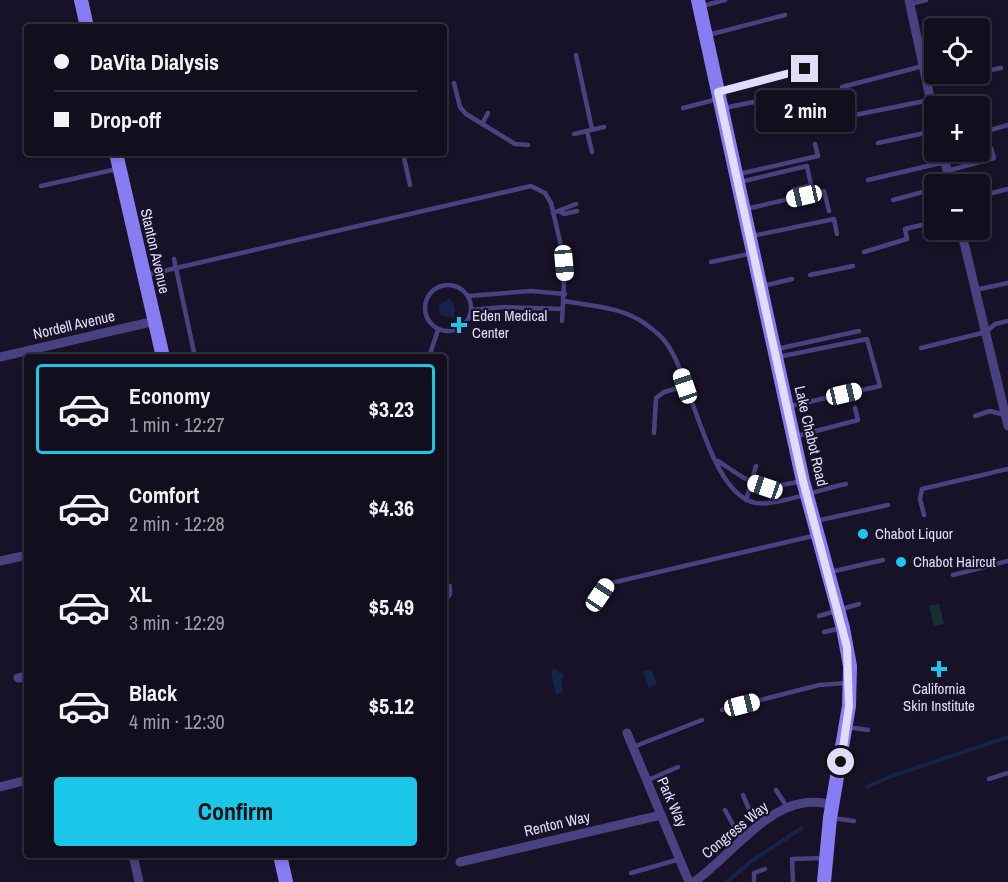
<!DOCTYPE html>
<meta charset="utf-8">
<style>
body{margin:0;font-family:"Archivo Narrow",sans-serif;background:#1a1726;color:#f1f3f6;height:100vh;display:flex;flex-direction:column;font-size:22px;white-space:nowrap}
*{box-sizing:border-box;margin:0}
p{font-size:20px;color:#9c9ca4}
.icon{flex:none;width:33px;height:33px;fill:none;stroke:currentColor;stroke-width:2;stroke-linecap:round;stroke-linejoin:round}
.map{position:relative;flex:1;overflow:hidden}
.sheet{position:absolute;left:24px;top:354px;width:423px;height:504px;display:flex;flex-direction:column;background:#110e1d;border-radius:6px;box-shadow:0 3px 9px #0003,0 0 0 2px #302e3b}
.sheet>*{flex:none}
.banner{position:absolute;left:24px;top:24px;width:423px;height:132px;border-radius:6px;box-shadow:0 3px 9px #0003,0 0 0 2px #302e3b;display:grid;align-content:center;height:132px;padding:0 30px;background:#110e1d}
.controls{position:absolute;left:924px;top:18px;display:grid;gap:12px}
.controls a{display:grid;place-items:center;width:66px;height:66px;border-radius:6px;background:#110e1d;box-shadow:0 3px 9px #0003,0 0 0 2px #302e3b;font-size:30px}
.end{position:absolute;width:27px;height:27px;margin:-14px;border:8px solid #e1dcfb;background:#111;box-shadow:0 0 0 3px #111}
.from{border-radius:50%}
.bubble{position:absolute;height:42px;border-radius:6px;background:#110e1d;box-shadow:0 3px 9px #0003,0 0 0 2px #302e3b;font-size:20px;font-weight:700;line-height:42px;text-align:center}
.car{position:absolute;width:18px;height:36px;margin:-18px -9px;border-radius:8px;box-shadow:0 0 4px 2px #0007;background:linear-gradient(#fff 24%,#345 0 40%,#fff 0 76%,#345 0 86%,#fff 0)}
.banner b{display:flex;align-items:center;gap:21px;height:57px;font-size:22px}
.banner b+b{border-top:2px solid #302e3b}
.banner i{width:15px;height:15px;background:#f1f3f6}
ul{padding:10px 0 0;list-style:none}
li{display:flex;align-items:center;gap:18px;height:90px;margin:0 12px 9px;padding:0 18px;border:3px solid transparent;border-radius:6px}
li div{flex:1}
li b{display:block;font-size:22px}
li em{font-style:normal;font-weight:700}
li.selected{border-color:#1bc6e8}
li>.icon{width:54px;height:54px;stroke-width:1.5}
.primary-button{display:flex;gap:12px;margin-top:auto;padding:12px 30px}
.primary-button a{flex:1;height:69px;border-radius:6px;background:#1bc6e8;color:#111;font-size:24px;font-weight:700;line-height:69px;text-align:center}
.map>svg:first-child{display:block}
.green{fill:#162f30}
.water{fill:#142549}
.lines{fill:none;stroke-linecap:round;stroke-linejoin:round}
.stream{stroke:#142549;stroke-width:4}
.lane{stroke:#494281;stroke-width:4.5}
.street{stroke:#494281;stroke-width:9}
.secondary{stroke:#877cf2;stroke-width:14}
.route{stroke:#e1dcfb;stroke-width:8}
.poi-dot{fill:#1bc6e8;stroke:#171227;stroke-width:2}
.labels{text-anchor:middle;stroke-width:4.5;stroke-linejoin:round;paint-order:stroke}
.street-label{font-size:15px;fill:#e1dcfb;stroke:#171227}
.poi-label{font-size:15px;fill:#e1dcfb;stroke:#171227;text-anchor:start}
</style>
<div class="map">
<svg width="1008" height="882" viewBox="0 0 1008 882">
<rect width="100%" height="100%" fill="#171227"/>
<!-- green -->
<polygon class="green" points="939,604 944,624 934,626 929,606"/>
<!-- water -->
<g class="water">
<polygon points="450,298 455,308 454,318 440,315 439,306"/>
<polygon points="554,668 564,675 561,681 563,692 556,694 551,671"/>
<polygon points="651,669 657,684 649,688 643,672"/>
</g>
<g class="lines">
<!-- stream -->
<g class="stream">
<polyline points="867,787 889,777 1008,737"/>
<polyline points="727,882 750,862 802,828"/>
</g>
<!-- lane -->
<g class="lane">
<polyline points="910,4 926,0"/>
<polyline points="702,6 725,0"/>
<polyline points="708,35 785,15"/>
<polyline points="576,55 592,129"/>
<polyline points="980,72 1001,68"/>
<polyline points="454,83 460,107 466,114 515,144 528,145"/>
<polyline points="927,84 974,74"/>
<polyline points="842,87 923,66"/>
<polyline points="720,91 805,69"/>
<polyline points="683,108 718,99"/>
<polyline points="724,108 808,91"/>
<polyline points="835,119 930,100"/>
<polyline points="482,124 488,113"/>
<polyline points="587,131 592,152"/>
<polyline points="980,133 1008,125"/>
<polyline points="574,134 604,127"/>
<polyline points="878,143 934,131"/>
<polyline points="403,153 410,185"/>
<polyline points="947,171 994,158 991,148"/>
<polyline points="739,174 818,156 815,144"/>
<polyline points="868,180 945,162"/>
<polyline points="740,182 807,166 811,185 793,190"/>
<polyline points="41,186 117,169"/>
<polyline points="980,196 1008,189"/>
<polyline points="893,200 934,189"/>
<polyline points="746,209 824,191 829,211"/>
<polyline points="559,211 564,214 577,211"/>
<polyline points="553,213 576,204"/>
<polyline points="752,236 834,219 837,234"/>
<polyline points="864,252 907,239 905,229 934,222"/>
<polyline points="174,259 195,357"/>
<polyline points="711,262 753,253"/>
<polyline points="146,275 531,186 545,193 551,203 565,263 562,321"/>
<polyline points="810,275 853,266"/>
<circle cx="448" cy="308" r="23"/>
<polyline points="763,286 792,279"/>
<polyline points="975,290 1008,283"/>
<polyline points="468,296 531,291 565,294"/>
<path d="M564 301C592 306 623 307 647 325 652 329 659 334 664 340 692 372 707 494 756 503 777 506 823 488 846 484"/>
<polyline points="472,310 503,307 563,309"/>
<polyline points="921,348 986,332 995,324 1008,321"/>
<polyline points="777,349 859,331"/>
<polyline points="429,357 438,330"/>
<polyline points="778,357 867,339 880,386 790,406"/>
<polyline points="975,416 990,411 1005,415"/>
<polyline points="654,433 656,398 664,392 685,386"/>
<polyline points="797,436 858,420 855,408"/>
<path d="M718 461C753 484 759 492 801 481"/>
<polyline points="994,472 1008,469"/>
<polyline points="746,500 756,466"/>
<polyline points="924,515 920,499 922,489 991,473"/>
<polyline points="816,521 888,505"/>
<polyline points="830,572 883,560"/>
<polyline points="953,575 1008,561"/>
<polyline points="600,595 607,584 817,535"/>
<polyline points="444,603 450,594 450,586"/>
<polyline points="819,616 859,604"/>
<polyline points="824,632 842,628"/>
<polyline points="722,710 819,685 847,683"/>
<polyline points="847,727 868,730"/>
<polyline points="633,747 702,720"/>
<polyline points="989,779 1008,773"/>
<polyline points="646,781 678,767"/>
<polyline points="776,790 787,807"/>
<polyline points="743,795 757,828"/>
<polyline points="725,810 742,841"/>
<polyline points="832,818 854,821"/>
<polyline points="631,873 680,859"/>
<polyline points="754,882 754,873 765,869"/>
<polyline points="793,882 792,859 825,858"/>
</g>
<!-- street -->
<g class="street">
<polyline points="909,0 934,116"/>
<polyline points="943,152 950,184"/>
<polyline points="961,230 1008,426"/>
<polyline points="0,357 155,321"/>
<polyline points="0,561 27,555"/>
<polyline points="18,678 27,676"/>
<polyline points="627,733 689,882"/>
<polyline points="0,787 27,780"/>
<polyline points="133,855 139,882"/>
<polyline points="460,862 661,815"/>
<path d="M694 882C727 859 764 808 804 803 813 801 823 803 832 804"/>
</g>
<!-- secondary -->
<g class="secondary">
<polyline points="81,0 87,27"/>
<polyline points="698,0 803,481 843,628 850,666 849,706 830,818 824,882"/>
<polyline points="116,153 163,357"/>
<polyline points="280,855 286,882"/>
</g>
</g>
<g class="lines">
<!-- route -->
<polyline class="route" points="805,69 718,92 803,481 847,647 849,706 841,762"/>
</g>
<!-- markers -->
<g class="poi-dot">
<path d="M456 316h6v6h6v6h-6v6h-6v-6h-6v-6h6z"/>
<circle cx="863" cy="534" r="6"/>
<circle cx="901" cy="562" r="6"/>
<path d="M936 660h6v6h6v6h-6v6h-6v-6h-6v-6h6z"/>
</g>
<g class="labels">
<!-- street labels -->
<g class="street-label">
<text transform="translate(155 251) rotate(77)" y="5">Stanton Avenue</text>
<text transform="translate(74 325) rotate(-13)" y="5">Nordell Avenue</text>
<text transform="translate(811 436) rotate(77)" y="5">Lake Chabot Road</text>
<text transform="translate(672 802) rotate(66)" y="5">Park Way</text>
<text transform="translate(557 824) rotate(-13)" y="5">Renton Way</text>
<text transform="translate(735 830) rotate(-39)" y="5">Congress Way</text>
</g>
<!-- poi labels -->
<g class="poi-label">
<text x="472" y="321">Eden Medical<tspan x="472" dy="17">Center</tspan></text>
<text x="875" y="539">Chabot Liquor</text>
<text x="913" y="567">Chabot Haircut</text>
<text x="939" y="694" text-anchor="middle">California<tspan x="939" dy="17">Skin Institute</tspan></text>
</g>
</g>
</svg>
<div class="controls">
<a><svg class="icon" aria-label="locate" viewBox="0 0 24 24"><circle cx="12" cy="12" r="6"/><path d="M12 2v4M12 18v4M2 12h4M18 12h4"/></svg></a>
<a>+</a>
<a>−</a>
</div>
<i class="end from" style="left:841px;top:762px"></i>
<i class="end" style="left:805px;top:69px"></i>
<div class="bubble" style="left:756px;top:90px;width:99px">2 min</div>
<i class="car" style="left:804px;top:196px;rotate:257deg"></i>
<i class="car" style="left:564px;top:263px;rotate:175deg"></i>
<i class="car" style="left:685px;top:386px;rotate:341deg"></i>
<i class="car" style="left:844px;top:394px;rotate:77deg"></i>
<i class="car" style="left:765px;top:487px;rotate:289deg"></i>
<i class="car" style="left:600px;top:595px;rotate:34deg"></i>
<i class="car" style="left:742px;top:705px;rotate:76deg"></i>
<div class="banner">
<b><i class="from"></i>DaVita Dialysis</b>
<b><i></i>Drop-off</b>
</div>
<section class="sheet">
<ul>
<li class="selected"><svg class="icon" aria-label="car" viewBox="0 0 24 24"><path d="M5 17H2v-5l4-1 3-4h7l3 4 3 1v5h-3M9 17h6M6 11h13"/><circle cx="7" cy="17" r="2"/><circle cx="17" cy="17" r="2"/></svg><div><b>Economy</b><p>1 min · 12:27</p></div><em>$3.23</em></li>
<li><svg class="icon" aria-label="car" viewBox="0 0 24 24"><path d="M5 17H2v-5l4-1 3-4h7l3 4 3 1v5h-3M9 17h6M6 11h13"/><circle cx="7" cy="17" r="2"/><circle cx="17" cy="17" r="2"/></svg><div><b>Comfort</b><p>2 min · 12:28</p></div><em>$4.36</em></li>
<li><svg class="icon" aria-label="car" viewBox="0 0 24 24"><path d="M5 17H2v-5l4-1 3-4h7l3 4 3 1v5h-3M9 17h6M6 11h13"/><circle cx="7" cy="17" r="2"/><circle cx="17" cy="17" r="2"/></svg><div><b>XL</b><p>3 min · 12:29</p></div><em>$5.49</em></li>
<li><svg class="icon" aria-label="car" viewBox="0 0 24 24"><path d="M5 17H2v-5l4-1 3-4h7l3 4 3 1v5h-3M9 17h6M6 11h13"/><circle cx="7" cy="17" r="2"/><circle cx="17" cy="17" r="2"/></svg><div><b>Black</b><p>4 min · 12:30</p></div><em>$5.12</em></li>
</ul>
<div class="primary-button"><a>Confirm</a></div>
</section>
</div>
